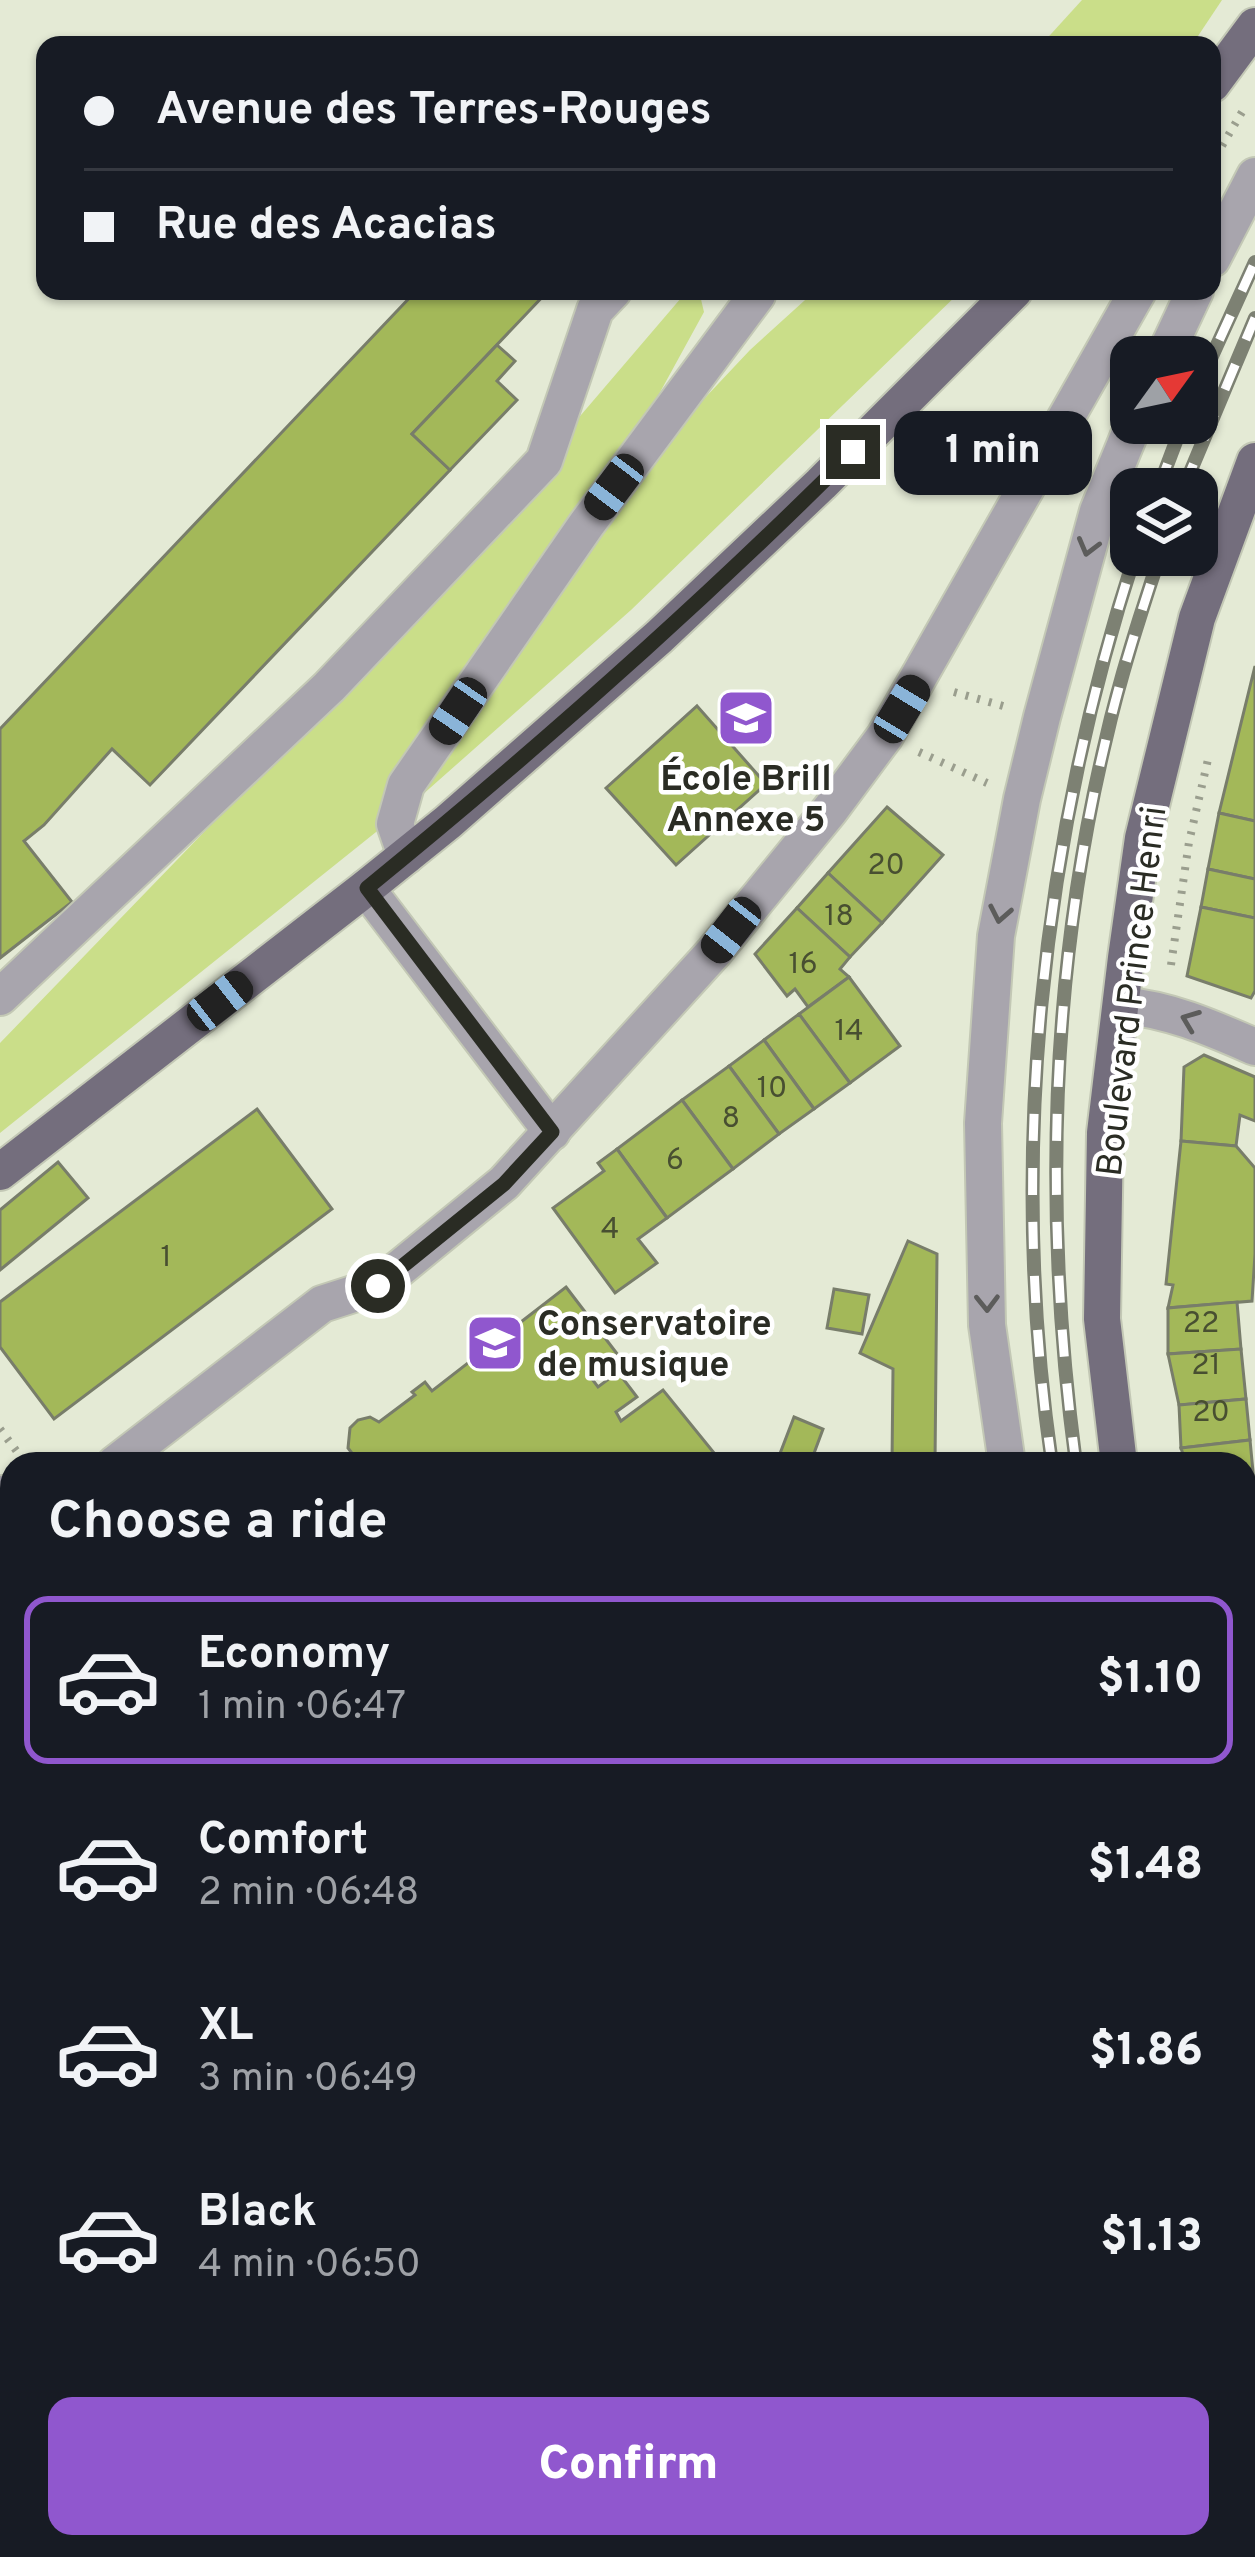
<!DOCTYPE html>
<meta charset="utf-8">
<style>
body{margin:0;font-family:Overpass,sans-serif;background:#20242c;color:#f1f3f6;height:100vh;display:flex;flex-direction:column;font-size:45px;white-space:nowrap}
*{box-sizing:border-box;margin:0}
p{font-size:39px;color:#9ea1a6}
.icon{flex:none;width:66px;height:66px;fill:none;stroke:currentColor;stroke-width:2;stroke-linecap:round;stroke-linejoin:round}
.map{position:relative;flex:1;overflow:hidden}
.sheet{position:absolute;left:0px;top:1452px;width:1257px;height:1107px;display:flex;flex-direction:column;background:#171b24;border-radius:36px 36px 0 0;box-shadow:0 3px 9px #0004}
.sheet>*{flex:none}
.top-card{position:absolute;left:36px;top:36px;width:1185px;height:264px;border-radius:24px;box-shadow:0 3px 9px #0004;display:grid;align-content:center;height:264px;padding:0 48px;background:#171b24}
.needle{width:78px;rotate:57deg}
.fabs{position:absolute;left:1110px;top:336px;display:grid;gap:24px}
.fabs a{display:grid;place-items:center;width:108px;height:108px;border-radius:24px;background:#171b24;box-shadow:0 3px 9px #0004;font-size:60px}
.end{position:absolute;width:54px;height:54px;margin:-27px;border:15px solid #2a2c24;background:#fff;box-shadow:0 0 0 6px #fff}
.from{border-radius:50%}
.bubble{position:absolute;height:84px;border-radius:24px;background:#171b24;box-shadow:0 3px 9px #0004;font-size:39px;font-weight:800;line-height:84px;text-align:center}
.car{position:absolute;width:36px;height:72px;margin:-36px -18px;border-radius:15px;box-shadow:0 0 9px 3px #0007;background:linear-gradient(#222 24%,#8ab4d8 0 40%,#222 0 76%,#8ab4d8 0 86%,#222 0)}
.top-card b{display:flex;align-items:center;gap:42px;height:114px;font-size:45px}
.top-card b+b{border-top:3px solid #363941}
.top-card i{width:30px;height:30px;background:#f1f3f6}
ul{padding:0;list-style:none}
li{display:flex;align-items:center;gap:36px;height:168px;margin:0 24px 18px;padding:0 24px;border:6px solid transparent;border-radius:24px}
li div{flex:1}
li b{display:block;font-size:45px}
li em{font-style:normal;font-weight:800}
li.active{border-color:#9057ce}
li>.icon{width:108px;height:108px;stroke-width:1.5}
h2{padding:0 48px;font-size:54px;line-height:144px}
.cta{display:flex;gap:24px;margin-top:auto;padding:24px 48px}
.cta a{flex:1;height:138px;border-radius:24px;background:#9057ce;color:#fff;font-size:48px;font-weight:800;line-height:138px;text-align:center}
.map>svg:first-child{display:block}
.green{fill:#cade89}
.building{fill:#a3b859;stroke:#787d6a;stroke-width:3}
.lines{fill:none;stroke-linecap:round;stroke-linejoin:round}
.minor-casing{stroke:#c3c8b5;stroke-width:40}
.major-casing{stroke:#c3c8b5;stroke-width:40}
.path{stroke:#9a9e8e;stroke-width:8;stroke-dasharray:3 9;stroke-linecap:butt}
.minor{stroke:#a8a5ad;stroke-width:36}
.major{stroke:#746e7d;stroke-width:36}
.rail-casing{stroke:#7d8173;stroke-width:14}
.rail{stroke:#fff;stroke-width:9;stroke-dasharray:27;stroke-linecap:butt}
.oneway{stroke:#5c5c5b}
.route{stroke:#2a2c24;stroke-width:15}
.labels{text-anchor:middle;stroke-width:9;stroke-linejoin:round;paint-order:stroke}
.number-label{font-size:30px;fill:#484f31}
.poi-label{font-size:36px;font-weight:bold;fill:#2a2c24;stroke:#fff}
.street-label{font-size:36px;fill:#2a2c24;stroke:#fff}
</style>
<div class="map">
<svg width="1255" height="2557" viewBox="0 0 1255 2557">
<rect width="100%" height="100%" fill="#e4ead5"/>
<!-- green -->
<g class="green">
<polygon points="1082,0 1222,0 1192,45 1041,45"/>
<polygon points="687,291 699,291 704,312 590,520 750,350 815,291 961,291 631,610 421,796 0,1133 0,1043 562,462 575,422"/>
</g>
<!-- building -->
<g class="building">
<polygon points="416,291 548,291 412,434 450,470 150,785 112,749 44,825 24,841 72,902 0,958 0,729"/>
<polygon points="497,345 515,361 497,381 517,400 450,470 412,434"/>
<polygon points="1255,666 1255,821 1219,813"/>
<polygon points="697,706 766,784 676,865 606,788"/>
<polygon points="887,807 943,855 882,923 828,873"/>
<polygon points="1219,813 1255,821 1255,879 1208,869"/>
<polygon points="1208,869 1255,879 1255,918 1201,907"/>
<polygon points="828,873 882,923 850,957 797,908"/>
<polygon points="1201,907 1255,918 1255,991 1251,998 1187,976"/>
<polygon points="797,908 850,957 840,969 849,977 808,1007 795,989 787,996 755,954"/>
<polygon points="849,977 900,1046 850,1083 799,1014"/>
<polygon points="799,1014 850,1083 814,1109 764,1040"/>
<polygon points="764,1040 814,1109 779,1134 729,1066"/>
<polygon points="1204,1055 1255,1077 1255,1121 1240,1115 1236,1146 1181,1141 1184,1067"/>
<polygon points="729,1066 779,1134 733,1169 682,1100"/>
<polygon points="682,1100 733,1169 667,1218 617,1149"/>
<polygon points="257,1109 332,1209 54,1419 0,1347 0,1302"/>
<polygon points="1181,1141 1236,1146 1255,1168 1255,1254 1252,1301 1168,1308 1173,1285 1166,1284"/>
<polygon points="617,1149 667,1218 638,1239 657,1263 615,1293 553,1208 604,1171 598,1163"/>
<polygon points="58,1162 88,1198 0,1270 0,1210"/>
<polygon points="908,1241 937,1254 935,1464 892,1464 893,1369 860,1353"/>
<polygon points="566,1287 618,1355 589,1375 598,1387 618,1372 637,1397 616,1412 621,1421 663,1390 723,1464 360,1464 348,1448 350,1428 358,1420 370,1417 379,1422 415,1395 412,1392 425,1382 432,1391"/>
<polygon points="834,1289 869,1295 862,1334 827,1328"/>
<polygon points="1237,1302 1241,1349 1168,1354 1168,1308"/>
<polygon points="1241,1349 1246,1399 1179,1405 1168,1354"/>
<polygon points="1246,1399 1250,1440 1181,1448 1179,1405"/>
<polygon points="794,1417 823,1429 810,1464 776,1464"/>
<polygon points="1250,1440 1254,1482 1245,1483 1245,1464 1186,1464 1181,1448"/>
<polygon points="1254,1482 1255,1535 1245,1536 1245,1483"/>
<polygon points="1255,1535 1255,1582 1245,1584 1245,1536"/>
<polygon points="1255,1582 1255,1623 1245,1624 1245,1584"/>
<polygon points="11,1613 12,1829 0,1838 0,1621"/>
<polygon points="1255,1623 1255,1685 1252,1686 1249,1667 1245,1667 1245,1624"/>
<polygon points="1245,2334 1255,2337 1255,2532 1245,2529"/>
<polygon points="1245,2529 1255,2532 1255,2557 1182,2557 1185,2547 1245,2547"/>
<polygon points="1058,2547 1109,2547 1106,2557 1085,2557"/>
<polygon points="1109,2547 1185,2547 1182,2557 1106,2557"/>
</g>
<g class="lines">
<defs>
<g id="minor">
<polyline points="1212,259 1255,176"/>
<polyline points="1164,357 1195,291"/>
<polyline points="406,856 395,824 406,785 586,525 757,295 753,291"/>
<polyline points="366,888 552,1132"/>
<polyline points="0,997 329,687 544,461 595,310 613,291"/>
<path d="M1121 1005C1171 1010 1209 1027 1255 1047"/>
<polyline points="115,1464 322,1304 378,1286 504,1183 714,952 830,810 885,736 1138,291"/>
<polyline points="1007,1464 987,1325 983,1123 996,936 1022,799 1042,717 1098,511 1134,423"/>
<polyline points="0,1494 12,1517"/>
<polyline points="1245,2179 1255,2196"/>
<polyline points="904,2547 906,2557"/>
<polyline points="799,2557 801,2547"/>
</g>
<g id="major">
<polyline points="1212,84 1255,26"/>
<polyline points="0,1172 366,888 448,822 659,637 821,484 1014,291"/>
<polyline points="1119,1464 1102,1319 1105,1133 1126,958 1143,838 1197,618 1255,461"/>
<polyline points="1245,1935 1255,1956"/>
</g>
</defs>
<!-- minor casing -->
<use href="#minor" class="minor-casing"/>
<!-- major casing -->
<use href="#major" class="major-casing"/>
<!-- path -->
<g class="path">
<polyline points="1216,156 1242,112"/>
<polyline points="954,692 1003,706"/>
<polyline points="919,752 987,783"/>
<polyline points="1171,965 1189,842 1209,755"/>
<polyline points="0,1429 24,1461"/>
</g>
<!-- minor -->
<use href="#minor" class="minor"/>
<!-- major -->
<use href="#major" class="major"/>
<defs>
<g id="rail">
<polyline points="1197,389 1255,262"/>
<polyline points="1158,489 1183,423"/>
<polyline points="1183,489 1255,318"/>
<path d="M1052 1464C1008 1159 1040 847 1135 555"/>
<path d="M1076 1464C1044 1222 1049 977 1106 739 1120 677 1140 616 1160 555"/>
<polyline points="1245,2035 1255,2056"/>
<polyline points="1245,2090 1255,2109"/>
</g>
</defs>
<!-- rail casing -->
<use href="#rail" class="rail-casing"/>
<!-- rail -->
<use href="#rail" class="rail"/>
</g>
<!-- one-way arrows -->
<defs><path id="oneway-chevron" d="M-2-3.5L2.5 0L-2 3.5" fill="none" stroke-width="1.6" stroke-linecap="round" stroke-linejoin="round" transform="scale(3)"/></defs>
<g class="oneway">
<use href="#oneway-chevron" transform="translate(1088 547) rotate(105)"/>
<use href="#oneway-chevron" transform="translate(1000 914) rotate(101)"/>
<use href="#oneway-chevron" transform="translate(1190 1020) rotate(-159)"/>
<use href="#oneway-chevron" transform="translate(987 1303) rotate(89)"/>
</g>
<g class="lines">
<!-- route -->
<path class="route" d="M378 1286 504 1184 552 1132 367 888C535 751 699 606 853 452"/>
</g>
<!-- icons -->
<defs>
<symbol id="school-square" viewBox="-11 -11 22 22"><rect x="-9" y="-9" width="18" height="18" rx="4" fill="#9057ce" stroke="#fff"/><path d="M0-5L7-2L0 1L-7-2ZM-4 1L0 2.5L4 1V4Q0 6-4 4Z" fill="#fff"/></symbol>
</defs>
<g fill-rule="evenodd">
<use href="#school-square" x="713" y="685" width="66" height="66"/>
<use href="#school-square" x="462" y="1310" width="66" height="66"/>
</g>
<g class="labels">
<!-- number labels -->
<g class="number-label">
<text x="886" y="874">20</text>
<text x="839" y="925">18</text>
<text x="803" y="973">16</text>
<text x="849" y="1040">14</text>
<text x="772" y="1097">10</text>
<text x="731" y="1127">8</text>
<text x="675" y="1169">6</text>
<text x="610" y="1238">4</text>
<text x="166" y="1266">1</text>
<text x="1201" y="1332">22</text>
<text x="1206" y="1374">21</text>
<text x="1211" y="1421">20</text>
</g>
<!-- poi labels -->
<g class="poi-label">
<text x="746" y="790">École Brill<tspan x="746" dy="41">Annexe 5</tspan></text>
<text x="537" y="1335" text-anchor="start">Conservatoire<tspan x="537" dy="41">de musique</tspan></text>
</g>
<!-- street labels -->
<g class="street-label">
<text transform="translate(1130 991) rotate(-83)" y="13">Boulevard Prince Henri</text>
</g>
</g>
</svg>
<div class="fabs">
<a><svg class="needle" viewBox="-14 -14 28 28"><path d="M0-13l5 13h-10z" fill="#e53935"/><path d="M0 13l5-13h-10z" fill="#9ea1a6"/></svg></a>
<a><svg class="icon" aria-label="layers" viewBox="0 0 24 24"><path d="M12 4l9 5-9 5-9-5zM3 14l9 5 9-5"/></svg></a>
</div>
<i class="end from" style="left:378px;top:1286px"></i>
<i class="end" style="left:853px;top:452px"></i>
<div class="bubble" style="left:894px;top:411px;width:198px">1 min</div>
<i class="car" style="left:614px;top:487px;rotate:217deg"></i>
<i class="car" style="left:902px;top:709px;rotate:31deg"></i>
<i class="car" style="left:458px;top:711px;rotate:214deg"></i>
<i class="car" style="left:731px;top:930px;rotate:218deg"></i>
<i class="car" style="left:220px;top:1001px;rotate:52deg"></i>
<div class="top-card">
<b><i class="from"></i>Avenue des Terres-Rouges</b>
<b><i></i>Rue des Acacias</b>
</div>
<section class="sheet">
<h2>Choose a ride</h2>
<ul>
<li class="active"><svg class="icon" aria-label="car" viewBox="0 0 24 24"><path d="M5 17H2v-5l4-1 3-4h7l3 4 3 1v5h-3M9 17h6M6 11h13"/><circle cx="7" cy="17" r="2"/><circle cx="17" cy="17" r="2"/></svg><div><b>Economy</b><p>1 min · 06:47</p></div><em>$1.10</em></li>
<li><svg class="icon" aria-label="car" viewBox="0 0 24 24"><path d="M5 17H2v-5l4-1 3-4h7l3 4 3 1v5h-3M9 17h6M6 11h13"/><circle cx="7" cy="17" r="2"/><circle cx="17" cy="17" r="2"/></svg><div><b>Comfort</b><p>2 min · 06:48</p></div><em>$1.48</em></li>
<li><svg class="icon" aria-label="car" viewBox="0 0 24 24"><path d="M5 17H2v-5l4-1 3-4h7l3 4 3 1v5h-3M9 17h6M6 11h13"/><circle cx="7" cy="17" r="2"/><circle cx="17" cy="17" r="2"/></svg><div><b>XL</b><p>3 min · 06:49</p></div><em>$1.86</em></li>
<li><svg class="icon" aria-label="car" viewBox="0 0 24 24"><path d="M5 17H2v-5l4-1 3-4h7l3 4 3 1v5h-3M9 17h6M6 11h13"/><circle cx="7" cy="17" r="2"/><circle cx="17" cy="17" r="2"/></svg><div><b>Black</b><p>4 min · 06:50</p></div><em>$1.13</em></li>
</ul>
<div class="cta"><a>Confirm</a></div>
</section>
</div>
